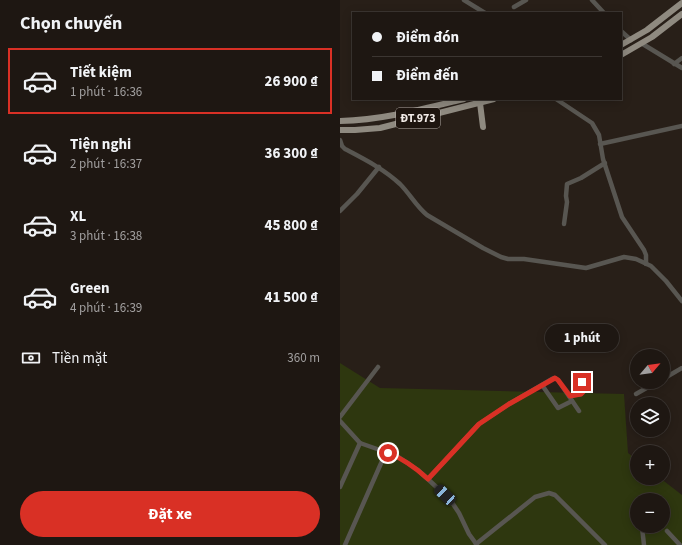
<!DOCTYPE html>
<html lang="vi">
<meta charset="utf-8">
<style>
body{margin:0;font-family:"Source Sans 3",sans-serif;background:#26201b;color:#f1f3f6;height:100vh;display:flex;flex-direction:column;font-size:15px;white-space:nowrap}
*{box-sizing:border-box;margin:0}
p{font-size:13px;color:#a19f9f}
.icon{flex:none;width:22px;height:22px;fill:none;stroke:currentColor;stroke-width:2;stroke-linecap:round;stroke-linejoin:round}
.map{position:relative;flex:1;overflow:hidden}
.side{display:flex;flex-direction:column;background:#1e1712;width:340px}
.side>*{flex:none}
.banner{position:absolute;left:12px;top:12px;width:270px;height:88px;border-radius:0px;box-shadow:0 2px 10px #0003,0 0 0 1px #3c3632;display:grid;align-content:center;height:88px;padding:0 20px;background:#1e1712}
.needle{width:26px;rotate:61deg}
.controls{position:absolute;left:290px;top:349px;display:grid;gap:8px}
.controls a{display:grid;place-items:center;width:40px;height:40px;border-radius:50%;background:#1e1712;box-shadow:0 2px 10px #0003,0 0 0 1px #3c3632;font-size:20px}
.end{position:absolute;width:18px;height:18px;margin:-9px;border:5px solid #d93025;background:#fff;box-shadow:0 0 0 2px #fff}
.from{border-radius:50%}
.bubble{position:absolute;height:28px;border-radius:14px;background:#1e1712;box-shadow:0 2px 10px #0003,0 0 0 1px #3c3632;font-size:13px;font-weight:700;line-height:28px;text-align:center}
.car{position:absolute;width:12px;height:24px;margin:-12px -6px;border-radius:5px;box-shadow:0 0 3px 1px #0007;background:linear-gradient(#222 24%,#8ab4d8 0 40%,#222 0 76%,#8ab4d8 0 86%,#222 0)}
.banner b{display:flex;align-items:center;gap:14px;height:38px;font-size:15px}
.banner b+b{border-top:1px solid #3c3632}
.banner i{width:10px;height:10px;background:#f1f3f6}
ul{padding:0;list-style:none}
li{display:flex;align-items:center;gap:12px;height:66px;margin:0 8px 6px;padding:0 12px;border:2px solid transparent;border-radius:0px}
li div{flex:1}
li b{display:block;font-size:15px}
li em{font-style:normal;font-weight:700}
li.current{border-color:#d93025}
li>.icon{width:36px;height:36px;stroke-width:1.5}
h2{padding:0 20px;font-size:18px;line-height:48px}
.pay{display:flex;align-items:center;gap:10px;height:44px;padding:0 20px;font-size:15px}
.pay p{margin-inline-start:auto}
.primary-button{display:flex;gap:8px;margin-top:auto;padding:8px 20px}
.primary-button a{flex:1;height:46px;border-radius:24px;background:#d93025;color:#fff;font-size:16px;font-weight:700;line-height:46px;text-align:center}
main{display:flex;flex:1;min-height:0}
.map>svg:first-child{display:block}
.green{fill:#2e370f;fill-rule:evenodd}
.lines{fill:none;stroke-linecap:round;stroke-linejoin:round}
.minor{stroke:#585651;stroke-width:4.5}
.major{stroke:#8f8a80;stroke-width:6}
.route{stroke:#d93025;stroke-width:5}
.labels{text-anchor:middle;stroke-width:3;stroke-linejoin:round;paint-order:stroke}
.shield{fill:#1e150f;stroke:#b2aba6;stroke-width:1}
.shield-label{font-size:12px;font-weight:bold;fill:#f2ebe7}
</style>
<main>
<section class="side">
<h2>Chọn chuyến</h2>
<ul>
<li class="current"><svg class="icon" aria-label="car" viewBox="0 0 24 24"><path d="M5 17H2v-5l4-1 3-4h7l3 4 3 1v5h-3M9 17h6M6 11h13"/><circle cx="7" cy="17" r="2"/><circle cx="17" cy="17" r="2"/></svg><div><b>Tiết kiệm</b><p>1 phút · 16:36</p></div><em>26 900 ₫</em></li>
<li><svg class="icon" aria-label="car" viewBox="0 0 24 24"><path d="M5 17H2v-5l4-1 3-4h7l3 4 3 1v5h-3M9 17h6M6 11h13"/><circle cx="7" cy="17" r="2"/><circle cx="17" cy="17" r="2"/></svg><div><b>Tiện nghi</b><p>2 phút · 16:37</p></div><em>36 300 ₫</em></li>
<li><svg class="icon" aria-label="car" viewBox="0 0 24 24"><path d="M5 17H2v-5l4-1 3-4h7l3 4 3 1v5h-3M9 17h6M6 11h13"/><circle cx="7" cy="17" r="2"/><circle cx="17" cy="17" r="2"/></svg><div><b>XL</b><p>3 phút · 16:38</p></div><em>45 800 ₫</em></li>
<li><svg class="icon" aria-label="car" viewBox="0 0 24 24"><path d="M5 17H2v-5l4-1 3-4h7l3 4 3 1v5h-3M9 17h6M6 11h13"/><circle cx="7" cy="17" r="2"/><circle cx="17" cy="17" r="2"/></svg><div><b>Green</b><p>4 phút · 16:39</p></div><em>41 500 ₫</em></li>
</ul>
<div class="pay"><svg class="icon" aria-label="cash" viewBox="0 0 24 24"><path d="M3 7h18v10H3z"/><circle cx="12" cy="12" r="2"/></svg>Tiền mặt<p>360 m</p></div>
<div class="primary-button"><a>Đặt xe</a></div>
</section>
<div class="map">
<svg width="342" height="545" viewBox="0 0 342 545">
<rect width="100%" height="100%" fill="#281f18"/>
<!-- green -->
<path class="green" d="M0 363 40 388 284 394 288 453 297 460V478H320L342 495V545H0ZM297 500H323V526H297Z"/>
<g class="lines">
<!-- minor -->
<g class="minor">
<polyline points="124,0 145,13"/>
<polyline points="252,0 264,13"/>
<polyline points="174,7 186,0"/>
<polyline points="281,31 291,40"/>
<polyline points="301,43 342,68"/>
<polyline points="334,64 342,58"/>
<polyline points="216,99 252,123 259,135 263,159 282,217 304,250 306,255 306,264"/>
<path d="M0 140 2 146 5 149C24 159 44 169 60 184 70 194 76 206 87 215L143 248 161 257 168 259H184L246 268 284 257 296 259 311 266 326 281 342 301"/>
<polyline points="260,144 342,126"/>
<polyline points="0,211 17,194 39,167"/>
<polyline points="224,224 227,202 226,196 227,184 241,178 265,163"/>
<polyline points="323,379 342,368"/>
<polyline points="202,385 218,408 232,401"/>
<polyline points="296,394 317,382"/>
<polyline points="229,396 241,394 243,392 242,382"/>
<polyline points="0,417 38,367"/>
<polyline points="0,421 20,443 57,456 78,470 105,495 113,504 119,513 129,534 137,545"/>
<polyline points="88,479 139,424 169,404 212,379 215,378 218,380 239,411"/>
<polyline points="0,487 20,443"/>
<polyline points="302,527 304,545"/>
<polyline points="327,531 340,545"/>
<polyline points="136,544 195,497 209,493 215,495 265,545"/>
<polyline points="5,545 46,452"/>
</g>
<!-- major -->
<g class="major">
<polyline points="281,45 307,30 342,3"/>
<polyline points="281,55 312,37 342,14"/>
<polyline points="140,103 143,127"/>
<path d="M0 121C42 120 83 109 124 99"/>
<polyline points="0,130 15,130 40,128 154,99"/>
</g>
</g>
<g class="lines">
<!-- route -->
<path class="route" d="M48 453C64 459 76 468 88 479L139 424 169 404 215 378 218 380 230 396 241 394 243 392 242 382"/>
</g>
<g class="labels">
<!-- shield labels -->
<rect class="shield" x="56" y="108" width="44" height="20" rx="3"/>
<g class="shield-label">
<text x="78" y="122">ĐT.973</text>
</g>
</g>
</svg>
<div class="controls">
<a><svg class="needle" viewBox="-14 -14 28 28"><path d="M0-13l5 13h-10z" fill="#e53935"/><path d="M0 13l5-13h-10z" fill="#a19f9f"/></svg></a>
<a><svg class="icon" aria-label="layers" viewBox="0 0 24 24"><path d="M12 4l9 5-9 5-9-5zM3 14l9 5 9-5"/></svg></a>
<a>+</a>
<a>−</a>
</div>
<i class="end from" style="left:48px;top:453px"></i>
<i class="end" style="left:242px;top:382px"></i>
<div class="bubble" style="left:205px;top:324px;width:74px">1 phút</div>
<i class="car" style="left:105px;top:495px;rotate:313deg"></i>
<div class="banner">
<b><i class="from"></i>Điểm đón</b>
<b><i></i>Điểm đến</b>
</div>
</div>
</main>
